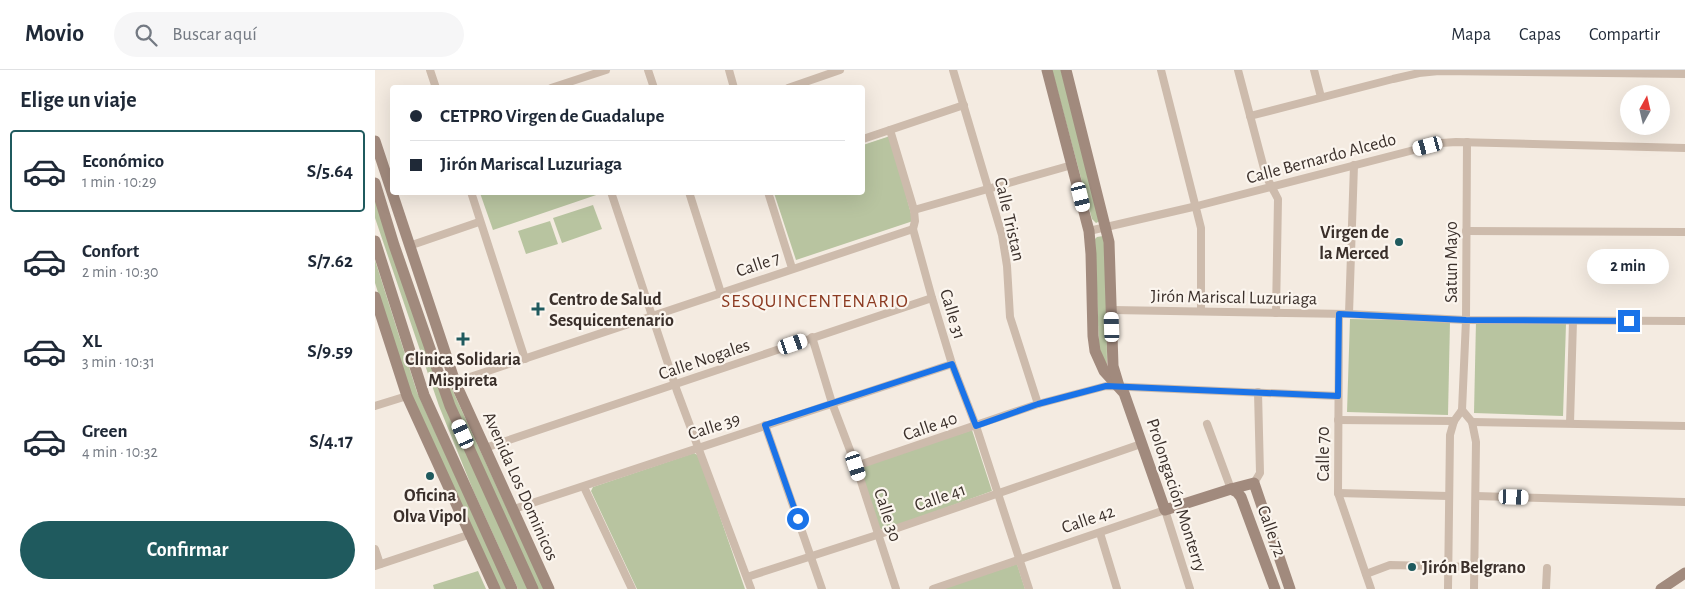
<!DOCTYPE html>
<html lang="es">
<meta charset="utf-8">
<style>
body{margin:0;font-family:"Alegreya Sans",sans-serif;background:#f6f6f7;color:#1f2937;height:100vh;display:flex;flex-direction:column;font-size:19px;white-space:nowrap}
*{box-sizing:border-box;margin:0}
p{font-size:16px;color:#747a83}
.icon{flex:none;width:28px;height:28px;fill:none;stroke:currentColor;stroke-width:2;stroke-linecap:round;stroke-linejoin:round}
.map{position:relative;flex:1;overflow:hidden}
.details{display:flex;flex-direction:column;background:#fff;width:375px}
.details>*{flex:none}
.guide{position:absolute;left:15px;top:15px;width:475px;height:110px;border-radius:5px;box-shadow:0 5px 20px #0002;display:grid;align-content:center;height:110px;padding:0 20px;background:#fff}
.needle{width:32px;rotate:8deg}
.tools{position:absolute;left:1245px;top:15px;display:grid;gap:10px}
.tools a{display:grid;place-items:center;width:50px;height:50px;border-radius:50%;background:#fff;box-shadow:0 5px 20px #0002;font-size:25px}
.end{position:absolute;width:22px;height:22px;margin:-11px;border:6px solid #1a73e8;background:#fff;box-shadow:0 0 0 2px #fff}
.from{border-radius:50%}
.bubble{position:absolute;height:35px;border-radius:18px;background:#fff;box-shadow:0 5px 20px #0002;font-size:16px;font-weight:700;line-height:35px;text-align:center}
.car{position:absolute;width:15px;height:30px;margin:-15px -8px;border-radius:6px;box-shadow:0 0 4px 1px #0007;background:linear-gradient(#fff 24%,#345 0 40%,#fff 0 76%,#345 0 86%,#fff 0)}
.guide b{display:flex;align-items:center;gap:18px;height:48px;font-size:19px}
.guide b+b{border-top:1px solid #e0e1e3}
.guide i{width:12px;height:12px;background:#1f2937}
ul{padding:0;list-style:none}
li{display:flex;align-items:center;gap:15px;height:82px;margin:0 10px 8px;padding:0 10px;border:2px solid transparent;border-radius:5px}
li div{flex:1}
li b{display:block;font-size:19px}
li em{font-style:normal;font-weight:700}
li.current{border-color:#1f5a5e}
li>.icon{width:45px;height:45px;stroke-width:1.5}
h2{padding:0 20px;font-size:22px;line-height:60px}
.button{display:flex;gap:10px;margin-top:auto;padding:10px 20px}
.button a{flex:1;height:58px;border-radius:30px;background:#1f5a5e;color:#fff;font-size:20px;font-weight:700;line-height:58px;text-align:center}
header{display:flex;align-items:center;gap:30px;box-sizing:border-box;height:70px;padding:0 25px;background:#fff;border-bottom:1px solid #e0e1e3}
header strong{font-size:24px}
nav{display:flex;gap:28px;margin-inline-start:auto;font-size:18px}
.search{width:350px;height:45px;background:#f6f6f7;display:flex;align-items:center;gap:12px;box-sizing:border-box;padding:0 18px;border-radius:28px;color:#747a83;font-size:19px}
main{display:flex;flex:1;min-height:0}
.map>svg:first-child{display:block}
.green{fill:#b8c4a0}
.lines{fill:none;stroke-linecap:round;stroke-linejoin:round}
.street{stroke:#cdbbac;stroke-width:8}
.secondary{stroke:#a18a7d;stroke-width:11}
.route{stroke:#1a73e8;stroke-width:6}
.poi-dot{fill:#1f5a5e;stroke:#fbf5ee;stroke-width:2}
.labels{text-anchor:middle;stroke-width:4.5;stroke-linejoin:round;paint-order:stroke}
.street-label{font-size:18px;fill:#3b302b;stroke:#fbf5ee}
.poi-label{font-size:18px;font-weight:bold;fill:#3b302b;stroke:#fbf5ee;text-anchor:start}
.neighbourhood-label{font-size:19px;letter-spacing:1px;fill:#8c3b22;stroke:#fbf5ee}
</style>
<header>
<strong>Movio</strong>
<div class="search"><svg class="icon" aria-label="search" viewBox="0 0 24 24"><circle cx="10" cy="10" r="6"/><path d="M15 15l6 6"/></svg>Buscar aquí</div>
<nav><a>Mapa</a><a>Capas</a><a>Compartir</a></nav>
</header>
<main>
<section class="details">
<h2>Elige un viaje</h2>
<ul>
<li class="current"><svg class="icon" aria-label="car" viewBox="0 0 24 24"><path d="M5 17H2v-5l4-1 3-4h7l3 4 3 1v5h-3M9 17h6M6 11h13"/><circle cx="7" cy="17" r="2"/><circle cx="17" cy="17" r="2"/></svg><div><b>Económico</b><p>1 min · 10:29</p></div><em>S/5.64</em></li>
<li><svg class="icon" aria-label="car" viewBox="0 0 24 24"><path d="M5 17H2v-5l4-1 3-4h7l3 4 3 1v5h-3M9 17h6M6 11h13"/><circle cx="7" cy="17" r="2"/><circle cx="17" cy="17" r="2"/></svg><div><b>Confort</b><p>2 min · 10:30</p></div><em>S/7.62</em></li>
<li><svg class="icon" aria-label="car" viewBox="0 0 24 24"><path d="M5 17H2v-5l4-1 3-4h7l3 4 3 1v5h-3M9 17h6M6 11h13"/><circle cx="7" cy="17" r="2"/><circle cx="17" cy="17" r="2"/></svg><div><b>XL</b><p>3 min · 10:31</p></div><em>S/9.59</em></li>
<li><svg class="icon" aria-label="car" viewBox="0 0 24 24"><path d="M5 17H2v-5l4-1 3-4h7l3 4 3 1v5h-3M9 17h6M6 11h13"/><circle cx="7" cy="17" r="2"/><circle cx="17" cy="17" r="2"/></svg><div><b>Green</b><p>4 min · 10:32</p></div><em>S/4.17</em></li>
</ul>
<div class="button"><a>Confirmar</a></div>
</section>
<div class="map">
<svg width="1310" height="519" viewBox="0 0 1310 519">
<rect width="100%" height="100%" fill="#f4ebe1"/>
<!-- green -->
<g class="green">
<polygon points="677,0 686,0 725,151 721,153 717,149"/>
<polygon points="515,66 538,151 421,190 399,123 488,122 488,75"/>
<polygon points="0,122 69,332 154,519 143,519 98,420 64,336 0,148"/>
<polygon points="230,122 118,160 105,123 106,122"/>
<polygon points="218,135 227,159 187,173 178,148"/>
<polygon points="175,151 183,174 151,184 143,161"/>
<polygon points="728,166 731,171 732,296 724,278 720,169 722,167"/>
<polygon points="0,190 42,322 132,519 124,519 32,315 0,213"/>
<polygon points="975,249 1075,251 1073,345 972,342"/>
<polygon points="1101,251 1191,254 1188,346 1099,343"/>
<polygon points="76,317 169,519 163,519 71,318"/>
<polygon points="597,360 617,421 510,460 503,458 486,401 490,395"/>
<polygon points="319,383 324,386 370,519 262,519 216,421 218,417"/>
<polygon points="642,494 650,519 567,519"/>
<polygon points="103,501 111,519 59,519 58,515"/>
</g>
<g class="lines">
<!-- street -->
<g class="street">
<polyline points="55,0 61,18"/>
<polyline points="273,0 279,18"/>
<polyline points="354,0 359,18"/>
<polyline points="578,0 627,165 632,196 635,247 663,334"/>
<polyline points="786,0 826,158 826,241"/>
<polyline points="863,0 891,106 903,129 901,243"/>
<polyline points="939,0 946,27"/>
<polyline points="176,18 231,0"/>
<polyline points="413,18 465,0"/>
<polyline points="875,46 1018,9 1044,3 1064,1 1310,4"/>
<polyline points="515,60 539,140 540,151 538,159 557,228 577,294 601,356 654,519"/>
<polyline points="488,69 589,35"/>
<polyline points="96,122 150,289"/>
<polyline points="236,122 302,321 376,519"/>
<polyline points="314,122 346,223"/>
<polyline points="393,122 417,198"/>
<polyline points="539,140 697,95"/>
<polyline points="714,161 822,136 1066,73 1081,72 1310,78"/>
<polyline points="1091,161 1310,162"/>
<polyline points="34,176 104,152"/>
<polyline points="737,240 974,244 1091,250 1310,251"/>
<polyline points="964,244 963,423 996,519"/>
<polyline points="974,244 979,95"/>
<polyline points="437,267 457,333 481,396 521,519"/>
<polyline points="68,318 80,312 538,159"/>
<polyline points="0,336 32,326"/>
<polyline points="1087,340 1097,352 1101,372 1099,519"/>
<polyline points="963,350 1079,351"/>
<polyline points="1097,352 1310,356"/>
<polyline points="1195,353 1198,251"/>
<polyline points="832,354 856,419"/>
<polyline points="390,355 447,519"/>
<polyline points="110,378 557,228"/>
<polyline points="481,396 663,334 731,316 963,326"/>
<polyline points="879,413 885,403 883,322"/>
<polyline points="209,417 257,519"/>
<polyline points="963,423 1073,426"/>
<polyline points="1101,426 1310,432"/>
<polyline points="139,439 577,294"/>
<polyline points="725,463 742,519"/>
<polyline points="0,479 5,494"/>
<polyline points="0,496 96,464"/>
<polyline points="991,504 1015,495 1100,497"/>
<polyline points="372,507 508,463 766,374"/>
<polyline points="558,519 790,440 815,519"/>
<polyline points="1073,519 1075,365 1079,351 1087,340 1091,250 1092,72"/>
<polyline points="1171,519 1172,498"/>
</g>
<!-- secondary -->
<g class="secondary">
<polyline points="672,0 714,161 716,184 718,266 720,281 729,301 749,323 790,440 856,419 879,413 915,519"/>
<polyline points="691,0 734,172 738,296 744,316"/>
<polyline points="0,71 80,312 174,519"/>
<polyline points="0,113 19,175 75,336 158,519"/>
<polyline points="0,171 49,325 137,519"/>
<polyline points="0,227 32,326 120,519"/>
<polyline points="856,419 862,422 866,427 900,519"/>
<polyline points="1286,519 1310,503"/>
</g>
</g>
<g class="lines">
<!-- route -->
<polyline class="route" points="423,449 390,355 577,294 601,356 663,334 731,316 963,326 964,244 1091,250 1254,251"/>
</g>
<!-- markers -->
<g class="poi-dot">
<circle cx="1024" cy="172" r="5"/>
<path d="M160.5 231.5h5v5h5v5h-5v5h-5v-5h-5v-5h5z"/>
<path d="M85.5 261.5h5v5h5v5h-5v5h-5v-5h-5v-5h5z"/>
<circle cx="55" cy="406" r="5"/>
<circle cx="1037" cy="497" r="5"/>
</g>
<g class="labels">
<!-- street labels -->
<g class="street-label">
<text transform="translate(946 88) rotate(-15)" y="6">Calle Bernardo Alcedo</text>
<text transform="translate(635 149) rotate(77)" y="6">Calle Tristan</text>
<text transform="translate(1076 192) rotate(-90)" y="6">Satun Mayo</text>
<text transform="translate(383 194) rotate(-19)" y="6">Calle 7</text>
<text transform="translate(859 227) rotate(1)" y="6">Jirón Mariscal Luzuriaga</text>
<text transform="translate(578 244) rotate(73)" y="6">Calle 31</text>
<text transform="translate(329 289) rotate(-19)" y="6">Calle Nogales</text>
<text transform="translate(339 356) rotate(-18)" y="6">Calle 39</text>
<text transform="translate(555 356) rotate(-19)" y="6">Calle 40</text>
<text transform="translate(948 384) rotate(-90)" y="6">Calle 70</text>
<text transform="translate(146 416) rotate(66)" y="6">Avenida Los Dominicos</text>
<text transform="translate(802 425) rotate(72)" y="6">Prolongación Monterry</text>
<text transform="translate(565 427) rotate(-19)" y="6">Calle 41</text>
<text transform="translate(513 445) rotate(72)" y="6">Calle 30</text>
<text transform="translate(713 449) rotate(-19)" y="6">Calle 42</text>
<text transform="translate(897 461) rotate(70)" y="6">Calle 72</text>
</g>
<!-- poi labels -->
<g class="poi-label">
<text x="1014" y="168" text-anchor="end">Virgen de<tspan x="1014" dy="21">la Merced</tspan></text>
<text x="174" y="235">Centro de Salud<tspan x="174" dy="21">Sesquicentenario</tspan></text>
<text x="88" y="295" text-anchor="middle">Clinica Solidaria<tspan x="88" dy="21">Mispireta</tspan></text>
<text x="55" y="431" text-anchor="middle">Oficina<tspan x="55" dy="21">Olva Vipol</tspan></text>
<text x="1047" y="503">Jirón Belgrano</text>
</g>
<!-- neighbourhood labels -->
<g class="neighbourhood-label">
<text x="440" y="237">SESQUINCENTENARIO</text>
</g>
</g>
</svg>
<div class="tools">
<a><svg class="needle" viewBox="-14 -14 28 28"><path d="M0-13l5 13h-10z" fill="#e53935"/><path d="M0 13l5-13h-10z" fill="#747a83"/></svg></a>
</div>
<i class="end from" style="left:423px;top:449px"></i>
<i class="end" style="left:1254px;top:251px"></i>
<div class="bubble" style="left:1212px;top:179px;width:82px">2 min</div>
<i class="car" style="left:1053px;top:76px;rotate:255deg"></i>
<i class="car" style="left:706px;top:127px;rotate:166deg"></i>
<i class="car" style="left:737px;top:257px;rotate:358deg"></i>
<i class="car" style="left:418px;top:274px;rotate:71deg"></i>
<i class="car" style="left:88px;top:364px;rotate:336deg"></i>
<i class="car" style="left:481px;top:396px;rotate:162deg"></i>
<i class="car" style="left:1139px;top:427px;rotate:92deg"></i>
<div class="guide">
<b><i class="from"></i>CETPRO Virgen de Guadalupe</b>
<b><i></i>Jirón Mariscal Luzuriaga</b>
</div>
</div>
</main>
